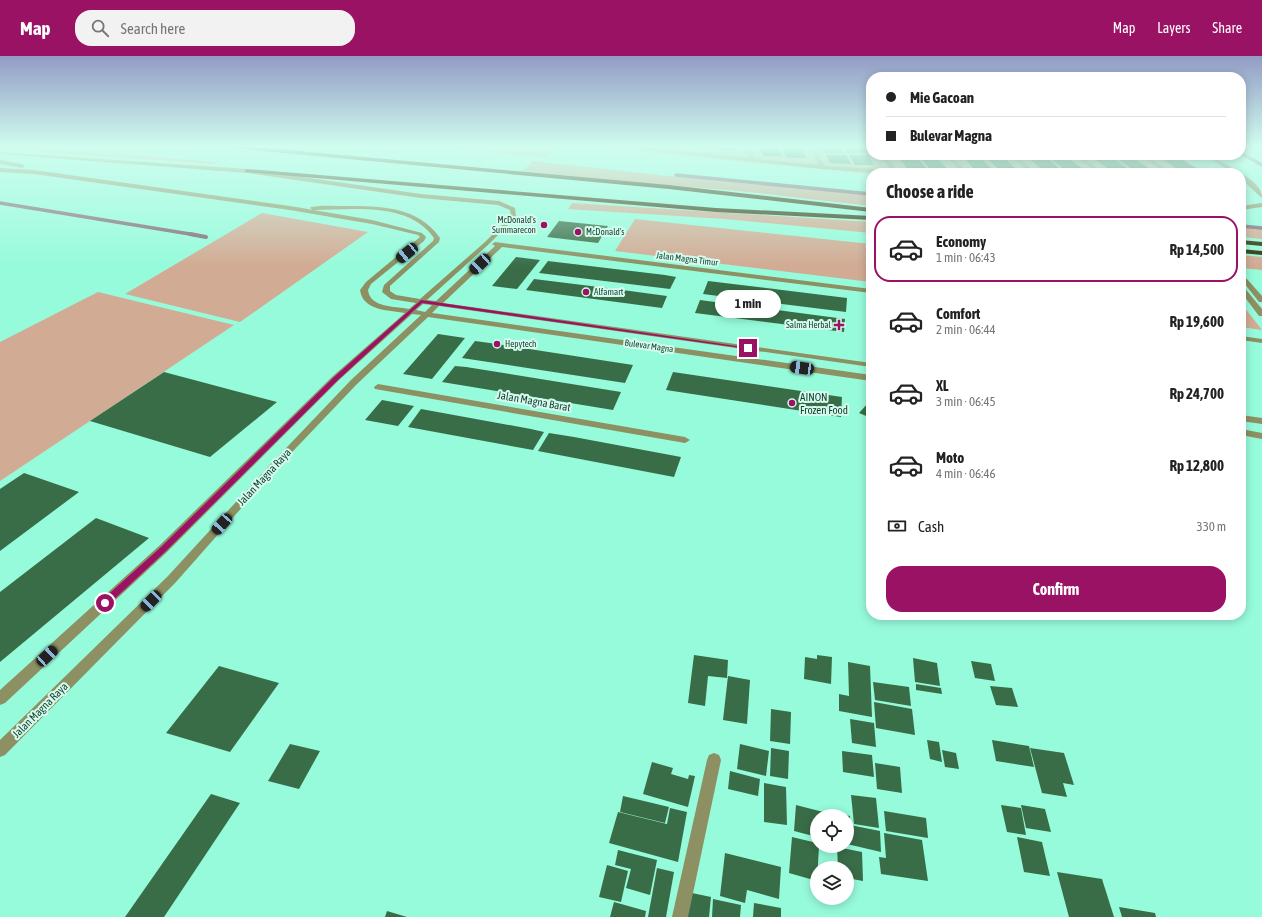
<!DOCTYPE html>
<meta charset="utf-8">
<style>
body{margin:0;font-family:"Asap Condensed",sans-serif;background:#f2f2f2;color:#222;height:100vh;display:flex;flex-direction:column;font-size:15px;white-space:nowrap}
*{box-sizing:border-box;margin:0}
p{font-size:13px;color:#767676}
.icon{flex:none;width:22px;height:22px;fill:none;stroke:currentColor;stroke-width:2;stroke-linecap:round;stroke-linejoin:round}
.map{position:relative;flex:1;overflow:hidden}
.details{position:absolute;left:866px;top:112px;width:380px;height:452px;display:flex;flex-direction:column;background:#fff;border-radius:16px;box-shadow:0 2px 10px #0003}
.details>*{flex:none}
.top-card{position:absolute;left:866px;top:16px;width:380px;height:88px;border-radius:16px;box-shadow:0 2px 10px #0003;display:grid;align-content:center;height:88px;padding:0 20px;background:#fff}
.fabs{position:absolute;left:810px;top:753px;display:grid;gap:8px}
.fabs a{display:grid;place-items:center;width:44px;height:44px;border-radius:50%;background:#fff;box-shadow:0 2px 10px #0003;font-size:20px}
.end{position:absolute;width:18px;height:18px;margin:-9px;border:5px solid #9a1264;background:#fff;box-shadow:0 0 0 2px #fff}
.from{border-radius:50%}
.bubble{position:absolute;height:28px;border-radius:14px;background:#fff;box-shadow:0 2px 10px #0003;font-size:13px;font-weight:700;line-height:28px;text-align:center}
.car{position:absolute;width:12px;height:24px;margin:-12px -6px;border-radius:5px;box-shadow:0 0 3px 1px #0007;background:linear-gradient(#222 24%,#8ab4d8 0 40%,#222 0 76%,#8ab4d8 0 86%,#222 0)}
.top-card b{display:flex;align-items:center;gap:14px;height:38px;font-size:15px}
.top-card b+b{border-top:1px solid #e0e0e0}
.top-card i{width:10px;height:10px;background:#222}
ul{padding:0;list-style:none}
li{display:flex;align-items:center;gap:12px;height:66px;margin:0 8px 6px;padding:0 12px;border:2px solid transparent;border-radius:16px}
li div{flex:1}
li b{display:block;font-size:15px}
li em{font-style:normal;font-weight:700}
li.selected{border-color:#9a1264}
li>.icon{width:36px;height:36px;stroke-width:1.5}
h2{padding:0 20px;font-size:18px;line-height:48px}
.pay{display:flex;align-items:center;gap:10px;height:44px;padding:0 20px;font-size:15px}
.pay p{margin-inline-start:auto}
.cta{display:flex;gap:8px;margin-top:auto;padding:8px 20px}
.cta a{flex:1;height:46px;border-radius:16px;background:#9a1264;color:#fff;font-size:16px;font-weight:700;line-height:46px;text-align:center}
header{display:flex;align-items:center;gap:24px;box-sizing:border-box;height:56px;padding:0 20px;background:#9a1264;color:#fff}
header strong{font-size:19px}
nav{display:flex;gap:22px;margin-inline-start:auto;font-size:14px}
.search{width:280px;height:36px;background:#f2f2f2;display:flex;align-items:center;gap:10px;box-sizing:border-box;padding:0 14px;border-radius:16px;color:#767676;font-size:15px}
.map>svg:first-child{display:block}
.green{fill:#d2ab94}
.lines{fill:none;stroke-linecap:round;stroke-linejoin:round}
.stream-far1{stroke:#826674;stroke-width:3.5}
.stream{stroke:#826674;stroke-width:4}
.building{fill:#396d47}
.minor{fill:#8d9062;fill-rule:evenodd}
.highway{fill:#2f3009;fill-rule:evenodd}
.route{fill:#9a1264}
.poi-dot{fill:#9a1264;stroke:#d6fbed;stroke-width:1.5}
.labels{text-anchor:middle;stroke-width:4;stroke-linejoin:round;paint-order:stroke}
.far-poi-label{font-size:9px;fill:#133f32;stroke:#d6fbed;text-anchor:start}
.far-street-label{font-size:9px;fill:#133f32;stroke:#d6fbed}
.poi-label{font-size:11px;fill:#133f32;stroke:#d6fbed;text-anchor:start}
.street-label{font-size:11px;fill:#133f32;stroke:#d6fbed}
</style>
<header>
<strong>Map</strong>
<div class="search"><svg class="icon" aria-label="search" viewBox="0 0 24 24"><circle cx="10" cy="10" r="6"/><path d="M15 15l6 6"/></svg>Search here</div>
<nav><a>Map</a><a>Layers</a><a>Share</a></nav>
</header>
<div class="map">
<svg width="1262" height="861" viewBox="0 0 1262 861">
<rect width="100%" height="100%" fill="#96fbdb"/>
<!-- green -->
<g class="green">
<polygon points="0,90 34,90 33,91 216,106 214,108 0,93"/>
<polygon points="448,90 556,90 548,102 470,94"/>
<polygon points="614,90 871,90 871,99 1176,99 1206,117 871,118 613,93"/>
<polygon points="533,105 668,120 871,139 871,150 739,135 617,125 523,115"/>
<polygon points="572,147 871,166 871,177 725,163 568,153"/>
<polygon points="262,157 368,176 240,266 125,238"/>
<polygon points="635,163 871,188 871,226 615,195"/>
<polygon points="1241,171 1262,173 1262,183 1241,181"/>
<polygon points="1241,199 1262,201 1262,214 1241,212"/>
<polygon points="98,236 234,269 0,425 0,286"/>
<polygon points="1241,247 1262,274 1241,271"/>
</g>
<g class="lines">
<!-- stream-far1 -->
<g class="stream-far1">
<polyline points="1241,97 1262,109"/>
<polyline points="676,119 871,138"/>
<polyline points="0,147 196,179"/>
<polyline points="1241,170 1262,172"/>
</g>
<!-- stream -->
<polyline class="stream" points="190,178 206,181"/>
</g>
<!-- building -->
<g class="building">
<polygon points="695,90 714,90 715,92 696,92"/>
<polygon points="718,90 735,90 737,94 719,94"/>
<polygon points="759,90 777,90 782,100 764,100"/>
<polygon points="781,90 799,90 806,102 787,102"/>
<polygon points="821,90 839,90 844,97 825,97"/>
<polygon points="843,90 862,90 867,97 848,97"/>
<polygon points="826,99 846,99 851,108 830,107"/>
<polygon points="849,99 868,99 874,109 855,109"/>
<polygon points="896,99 915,99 926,112 907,112"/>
<polygon points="918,99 935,99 948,114 930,113"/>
<polygon points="984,99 1001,99 1020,117 1002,117"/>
<polygon points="1025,99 1043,99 1065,117 1046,117"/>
<polygon points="1046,99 1064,99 1088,117 1069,117"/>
<polygon points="1089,99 1108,99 1134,117 1114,117"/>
<polygon points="1112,99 1129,99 1156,117 1138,117"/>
<polygon points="1155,99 1174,99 1204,117 1184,117"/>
<polygon points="962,100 979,100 996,117 978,117"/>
<polygon points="559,165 608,170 598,187 547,181"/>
<polygon points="516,201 540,204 517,233 492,230"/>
<polygon points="548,205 665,219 676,221 670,233 539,217"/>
<polygon points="534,223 615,233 667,240 662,252 526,234"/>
<polygon points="708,225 847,242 846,256 703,238"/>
<polygon points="700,244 845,263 844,276 695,257"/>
<polygon points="438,278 465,282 432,323 403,318"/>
<polygon points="475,285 497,288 633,309 625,327 462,302"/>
<polygon points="455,310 466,311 621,336 613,354 442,326"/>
<polygon points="164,316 277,346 210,401 90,365"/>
<polygon points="673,316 842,341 841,361 666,334"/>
<polygon points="382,344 414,350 398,370 365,364"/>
<polygon points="869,346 871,347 871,362 859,357"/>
<polygon points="421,353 531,373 544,376 533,394 408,371"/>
<polygon points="549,377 574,381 681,401 674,421 538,395"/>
<polygon points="24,417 79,436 0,495 0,433"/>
<polygon points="96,462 149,482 0,606 0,536"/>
<polygon points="694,599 728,604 727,622 708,620 705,650 688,647"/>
<polygon points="817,599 832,601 831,628 804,623 805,601 817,603"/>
<polygon points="913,602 937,607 940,630 915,626"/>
<polygon points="971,605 991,608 995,625 975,622"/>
<polygon points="848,606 870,610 872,661 839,655 839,638 849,640"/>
<polygon points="219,610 279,627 230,696 166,677"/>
<polygon points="728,620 750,624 747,668 723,664"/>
<polygon points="873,626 909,631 911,650 875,644"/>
<polygon points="916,628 941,632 942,638 916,634"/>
<polygon points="990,630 1012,632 1018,651 996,649"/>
<polygon points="874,646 912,653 915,679 876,672"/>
<polygon points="771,653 791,656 790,688 770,685"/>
<polygon points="850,663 874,667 876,691 852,687"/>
<polygon points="927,684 939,686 942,706 930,703"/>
<polygon points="992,684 1029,690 1034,711 996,705"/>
<polygon points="290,688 320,695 299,733 268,725"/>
<polygon points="740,688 769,695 766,720 737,713"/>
<polygon points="771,692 789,695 788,723 770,720"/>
<polygon points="1030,692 1064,697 1074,729 1063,727 1067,741 1042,737"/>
<polygon points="942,694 956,697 959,713 945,711"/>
<polygon points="842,695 872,699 874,721 843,716"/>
<polygon points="652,706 673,712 671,718 688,723 689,719 695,720 688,751 643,738"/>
<polygon points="875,707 900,711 902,737 877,733"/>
<polygon points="730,715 760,723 758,740 728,733"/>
<polygon points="764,727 786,731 787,769 764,766"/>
<polygon points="211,738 240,747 164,861 125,861"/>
<polygon points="851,739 876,742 879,772 854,768"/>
<polygon points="623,740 669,751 665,767 620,756"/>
<polygon points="796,749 831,758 831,760 817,760 817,781 794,775"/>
<polygon points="1001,749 1021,752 1026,779 1007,776"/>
<polygon points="1021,749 1045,753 1051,776 1026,772"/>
<polygon points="670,752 687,756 678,806 609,787 618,756 667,768"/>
<polygon points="884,755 926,762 928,782 886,775"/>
<polygon points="836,757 850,760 850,769 880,775 881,796 847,788 847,760 836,760"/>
<polygon points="884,777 922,784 928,825 881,818 879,801 886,802"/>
<polygon points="792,781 817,787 817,790 819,790 817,825 789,817"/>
<polygon points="1017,781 1042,786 1050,820 1024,816"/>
<polygon points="837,791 862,796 863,825 847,822 847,812 838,812"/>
<polygon points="618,794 657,804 650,839 626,832 631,813 615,809"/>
<polygon points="725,797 781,811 779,843 747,834 745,847 720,840"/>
<polygon points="607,809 628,815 621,846 599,841"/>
<polygon points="657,812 674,816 666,861 648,861"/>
<polygon points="1057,816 1102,823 1114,861 1069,861"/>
<polygon points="687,836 711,841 709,861 684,861"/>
<polygon points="713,843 741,849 740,861 712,861"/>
<polygon points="614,846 646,855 645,861 610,861"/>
<polygon points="754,847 781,852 781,861 753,861"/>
<polygon points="1119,851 1155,857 1156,861 1122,861"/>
<polygon points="387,855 407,861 385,861"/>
</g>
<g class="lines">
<!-- minor -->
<g class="minor">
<polygon points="621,90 750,102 745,90 749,90 755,103 819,109 809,90 813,90 825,110 891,114 879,99 885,99 897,115 907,117 883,117 823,113 628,92"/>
<path d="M0 96 247 113 421 138 499 145 515 152 516 161 489 188 427 244 436 245 495 190 492 188 495 186 871 233V237L502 191 443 247 871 307V311L439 250 432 257 871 319V325L428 261 357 328 275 414 176 526 5 699 0 701V684L168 520 269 410 351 324 421 259 412 258 339 324 167 496 5 647 0 649V634L159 490 333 320 405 257C388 254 363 255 360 234L366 226 420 181 418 179 372 168 290 154 34 118 0 116V112L34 114 290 150 372 164 422 177 426 181 424 185 371 228 368 234C370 252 395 250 409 253L416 247 391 243 382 236 384 229 433 185 434 182C408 145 352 154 313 154L310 152 311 151C322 149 334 150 345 150 380 150 418 150 440 182L439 186 390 230V235L396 239 420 243 485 186 511 160 510 154 498 149 421 142 247 117 0 98ZM423 248 432 249 425 256 416 254Z"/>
<polygon points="945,99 951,99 968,117 962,117"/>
<polygon points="1010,99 1016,99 1036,117 1030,117"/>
<polygon points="1073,99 1079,99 1104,117 1098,117"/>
<polygon points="1139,99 1145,99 1173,117 1166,117"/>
<polygon points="1204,99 1211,99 1240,117 1233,117"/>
<polygon points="0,104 22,108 25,110 22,112 0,108"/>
<path d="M1241 118C1250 122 1262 131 1262 142L1241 123Z"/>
<polygon points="1262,147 1262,151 1241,154 1241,150"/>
<polygon points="1245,222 1247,223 1262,240 1262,246 1259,246 1244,227 1241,228 1241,223"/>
<polygon points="1241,229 1243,230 1262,253 1262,260 1259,260 1241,236"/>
<polygon points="1241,280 1262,283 1262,287 1241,284"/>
<polygon points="378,328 685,381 690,384 685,387 375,333 374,331"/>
<polygon points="1241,359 1262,362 1262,368 1241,365"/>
<polygon points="1241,373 1262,377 1262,383 1241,379"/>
<polygon points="714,697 719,699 721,704 688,861 672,861 707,704 709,699"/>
</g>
<!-- highway -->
<g class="highway">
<polygon points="228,90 245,90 669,129 871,152 871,156 669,133 231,92"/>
<polygon points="247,113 716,152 871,160 871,164 716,156 245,116 245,114"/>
<polygon points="1241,184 1262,186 1262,190 1241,188"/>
<polygon points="1241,193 1262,195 1262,199 1241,197"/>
</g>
</g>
<!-- sky -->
<linearGradient id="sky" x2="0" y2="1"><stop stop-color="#929bc5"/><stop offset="0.43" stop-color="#d0fdef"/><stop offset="1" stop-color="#d0fdef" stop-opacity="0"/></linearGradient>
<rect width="1262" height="210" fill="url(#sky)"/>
<!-- route -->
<polygon class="route" points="421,244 750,292 748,293 422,247 338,324 166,495 108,549 102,549 102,544 161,491 334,321"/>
<!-- markers -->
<g class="poi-dot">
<circle cx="544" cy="169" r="4"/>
<circle cx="578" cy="176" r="4"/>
<circle cx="586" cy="236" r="4"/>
<path d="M837 263h4v4h4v4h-4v4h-4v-4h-4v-4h4z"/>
<circle cx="497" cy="288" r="4"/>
<circle cx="792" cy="347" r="4"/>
</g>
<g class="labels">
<!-- far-poi labels -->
<g class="far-poi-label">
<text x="536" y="167" text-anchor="end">McDonald's<tspan x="536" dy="10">Summarecon</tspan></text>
<text x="586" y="179">McDonald's</text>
<text x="594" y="239">Alfamart</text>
<text x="831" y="272" text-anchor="end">Salma Herbal</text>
<text x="505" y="291">Hepytech</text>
</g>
<!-- far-street labels -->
<g class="far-street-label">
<text transform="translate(687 203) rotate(7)" y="3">Jalan Magna Timur</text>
<text transform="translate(649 290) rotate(8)" y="3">Bulevar Magna</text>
</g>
<!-- poi labels -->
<g class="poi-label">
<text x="800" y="345">AINON<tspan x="800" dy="13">Frozen Food</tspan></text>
</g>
<!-- street labels -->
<g class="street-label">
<text transform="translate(534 345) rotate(10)" y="4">Jalan Magna Barat</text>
<text transform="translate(264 421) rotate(-47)" y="4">Jalan Magna Raya</text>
<text transform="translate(40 654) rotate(-45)" y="4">Jalan Magna Raya</text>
</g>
</g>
</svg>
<div class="fabs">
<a><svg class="icon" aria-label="locate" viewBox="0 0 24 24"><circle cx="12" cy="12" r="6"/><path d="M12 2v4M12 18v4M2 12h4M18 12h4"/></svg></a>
<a><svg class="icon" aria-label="layers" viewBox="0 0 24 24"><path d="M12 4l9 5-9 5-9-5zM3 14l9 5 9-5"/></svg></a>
</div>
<i class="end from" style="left:105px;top:547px"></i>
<i class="end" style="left:748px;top:292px"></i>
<div class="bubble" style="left:715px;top:234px;width:66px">1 min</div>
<i class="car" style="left:407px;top:197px;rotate:231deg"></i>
<i class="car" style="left:480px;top:208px;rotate:227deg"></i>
<i class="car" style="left:802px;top:312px;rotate:278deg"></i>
<i class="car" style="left:222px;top:468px;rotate:222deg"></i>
<i class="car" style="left:151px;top:545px;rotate:225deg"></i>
<i class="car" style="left:47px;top:600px;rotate:47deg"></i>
<div class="top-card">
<b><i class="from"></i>Mie Gacoan</b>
<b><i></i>Bulevar Magna</b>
</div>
<section class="details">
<h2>Choose a ride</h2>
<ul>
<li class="selected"><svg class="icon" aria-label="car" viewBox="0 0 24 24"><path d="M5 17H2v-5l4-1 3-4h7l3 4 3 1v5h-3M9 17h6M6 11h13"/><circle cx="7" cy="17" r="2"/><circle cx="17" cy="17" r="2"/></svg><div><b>Economy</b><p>1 min · 06:43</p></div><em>Rp 14,500</em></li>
<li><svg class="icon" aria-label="car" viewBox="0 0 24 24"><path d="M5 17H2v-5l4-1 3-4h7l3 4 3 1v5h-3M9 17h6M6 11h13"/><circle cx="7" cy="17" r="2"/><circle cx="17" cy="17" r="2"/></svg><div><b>Comfort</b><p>2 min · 06:44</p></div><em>Rp 19,600</em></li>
<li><svg class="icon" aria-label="car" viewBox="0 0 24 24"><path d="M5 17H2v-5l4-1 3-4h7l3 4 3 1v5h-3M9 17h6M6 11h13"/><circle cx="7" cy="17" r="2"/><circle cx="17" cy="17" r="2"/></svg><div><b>XL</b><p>3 min · 06:45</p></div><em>Rp 24,700</em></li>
<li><svg class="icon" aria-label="car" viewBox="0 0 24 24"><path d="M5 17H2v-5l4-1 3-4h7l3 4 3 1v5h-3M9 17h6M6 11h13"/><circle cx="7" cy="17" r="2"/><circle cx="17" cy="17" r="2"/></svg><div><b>Moto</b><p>4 min · 06:46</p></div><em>Rp 12,800</em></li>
</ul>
<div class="pay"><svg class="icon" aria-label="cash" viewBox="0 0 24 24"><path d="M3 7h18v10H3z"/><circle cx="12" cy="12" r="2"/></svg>Cash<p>330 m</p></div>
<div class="cta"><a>Confirm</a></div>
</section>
</div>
